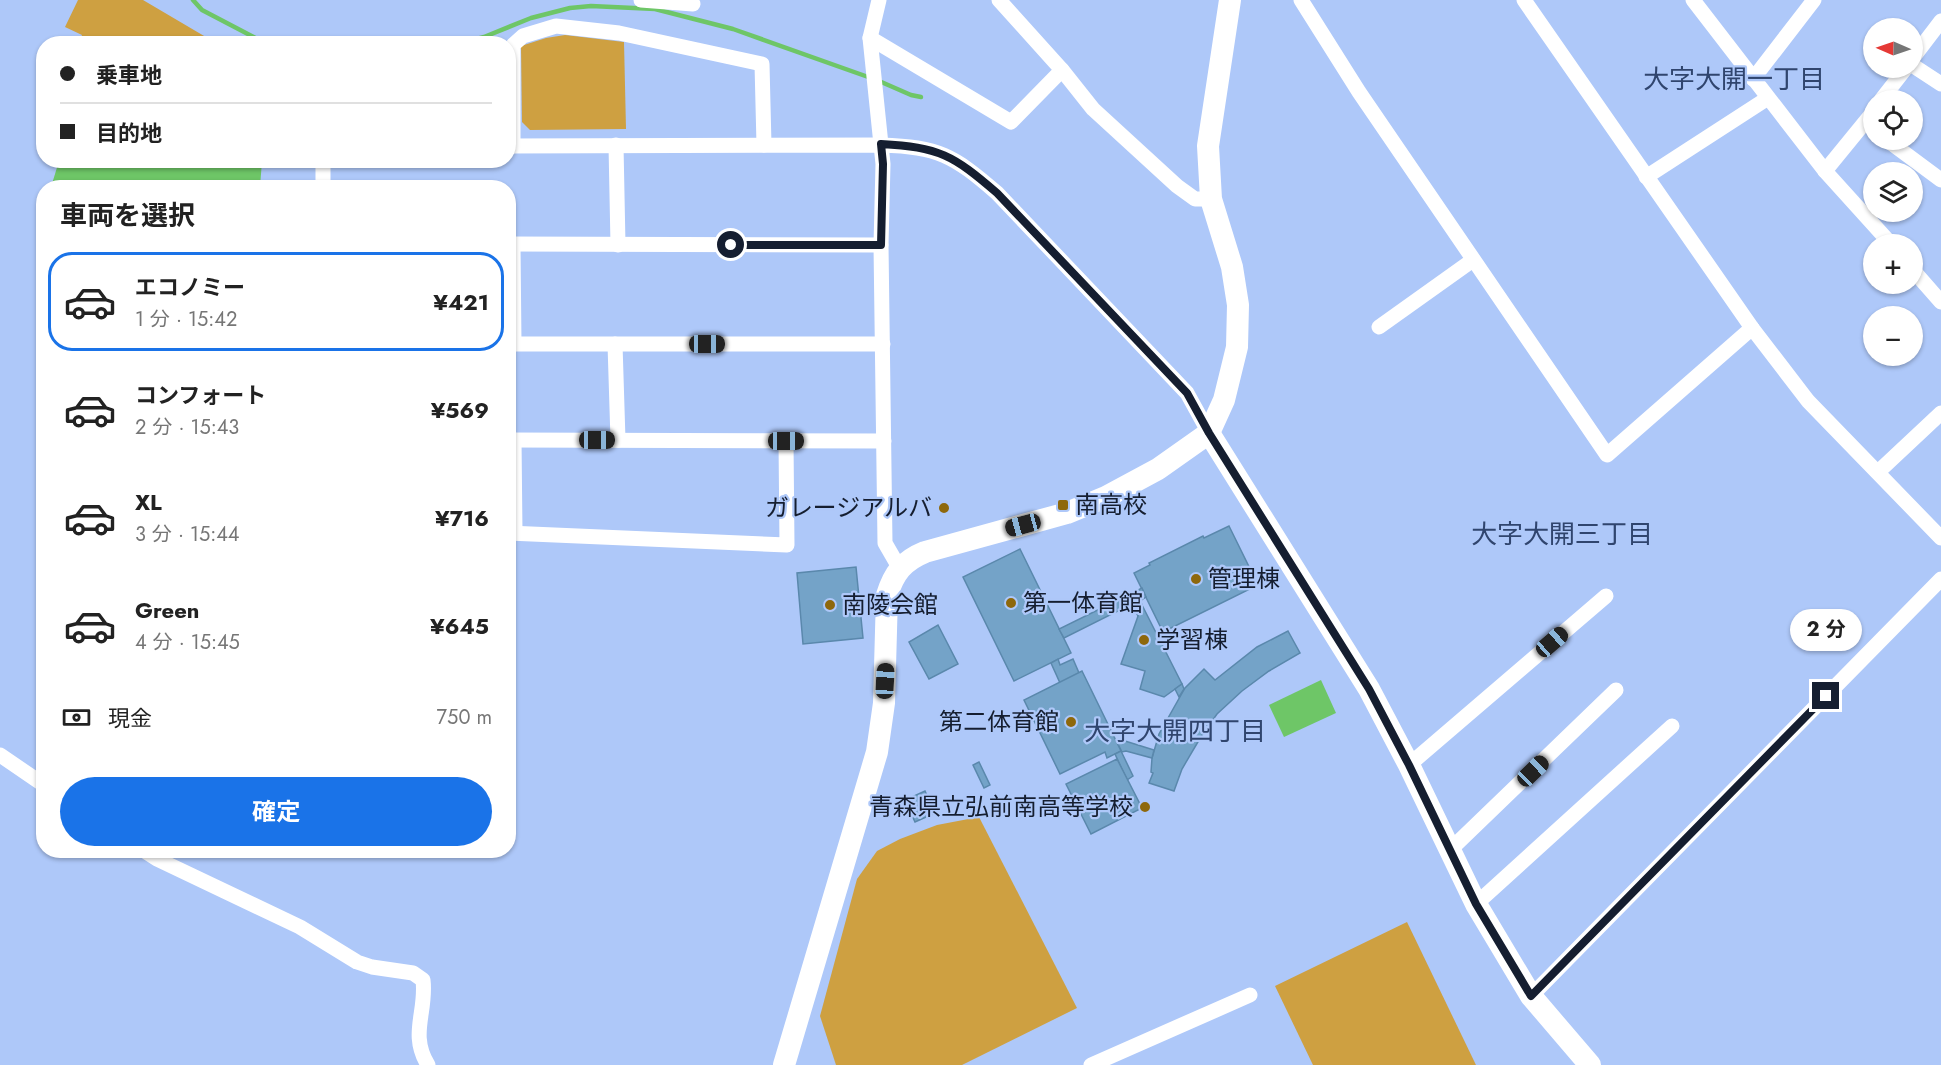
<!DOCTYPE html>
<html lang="ja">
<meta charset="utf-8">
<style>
body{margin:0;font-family:Jost,"Noto Sans JP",sans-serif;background:#f2f2f2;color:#222;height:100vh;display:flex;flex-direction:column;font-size:22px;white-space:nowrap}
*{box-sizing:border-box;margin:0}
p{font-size:20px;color:#767676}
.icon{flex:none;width:33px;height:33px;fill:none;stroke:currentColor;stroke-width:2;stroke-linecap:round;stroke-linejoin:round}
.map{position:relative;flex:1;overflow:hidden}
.panel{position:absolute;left:36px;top:180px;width:480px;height:678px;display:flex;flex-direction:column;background:#fff;border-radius:24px;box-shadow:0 2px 4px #0004}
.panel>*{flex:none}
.top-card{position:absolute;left:36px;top:36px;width:480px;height:132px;border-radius:24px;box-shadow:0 2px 4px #0004;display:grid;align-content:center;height:132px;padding:0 24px;background:#fff}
.needle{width:39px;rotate:272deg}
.buttons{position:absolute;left:1863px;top:18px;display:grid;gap:12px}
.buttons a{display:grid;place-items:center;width:60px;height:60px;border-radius:50%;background:#fff;box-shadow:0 2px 4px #0004;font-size:30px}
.end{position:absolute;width:27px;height:27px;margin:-14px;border:8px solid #151e30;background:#fff;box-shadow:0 0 0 3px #fff}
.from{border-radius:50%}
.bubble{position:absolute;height:42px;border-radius:21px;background:#fff;box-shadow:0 2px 4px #0004;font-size:20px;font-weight:700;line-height:42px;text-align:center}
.car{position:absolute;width:18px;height:36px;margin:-18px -9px;border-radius:8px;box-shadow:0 0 4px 2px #0007;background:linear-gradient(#222 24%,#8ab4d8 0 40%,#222 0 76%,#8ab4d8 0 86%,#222 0)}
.top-card b{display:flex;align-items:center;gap:21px;height:57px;font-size:22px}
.top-card b+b{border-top:2px solid #e0e0e0}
.top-card i{width:15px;height:15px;background:#222}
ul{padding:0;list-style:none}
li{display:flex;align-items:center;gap:18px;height:99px;margin:0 12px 9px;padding:0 12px;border:3px solid transparent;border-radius:24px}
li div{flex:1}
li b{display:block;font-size:22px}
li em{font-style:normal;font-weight:700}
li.active{border-color:#1a73e8}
li>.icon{width:54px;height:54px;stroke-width:1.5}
h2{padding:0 24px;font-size:27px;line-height:72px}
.pay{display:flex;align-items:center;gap:15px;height:66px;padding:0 24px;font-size:22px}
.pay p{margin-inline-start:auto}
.primary-button{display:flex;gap:12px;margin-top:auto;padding:12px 24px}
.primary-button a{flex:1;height:69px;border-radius:36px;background:#1a73e8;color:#fff;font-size:24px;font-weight:700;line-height:69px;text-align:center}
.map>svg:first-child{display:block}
.green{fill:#cea041}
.water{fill:#6ec667}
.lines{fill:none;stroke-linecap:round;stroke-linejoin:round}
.stream{stroke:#6ec667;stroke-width:4.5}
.building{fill:#74a3c8;stroke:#5a88ac;stroke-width:1.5}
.street{stroke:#fff;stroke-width:15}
.secondary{stroke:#fff;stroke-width:22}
.route{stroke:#151e30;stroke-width:8}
.poi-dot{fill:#8e680c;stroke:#aec8f9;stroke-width:2}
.labels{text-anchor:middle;stroke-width:4.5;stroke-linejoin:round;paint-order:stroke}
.poi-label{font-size:24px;fill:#151e30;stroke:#aec8f9;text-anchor:start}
.neighbourhood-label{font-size:26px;fill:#30456e;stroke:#aec8f9}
</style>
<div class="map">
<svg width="1941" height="1065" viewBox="0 0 1941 1065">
<rect width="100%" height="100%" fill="#aec8f9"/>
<!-- green -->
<g class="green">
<polygon points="78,0 143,0 216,43 79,43 82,35 65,27"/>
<polygon points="565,35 624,42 626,129 530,130 522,122 521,46 546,38"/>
<polygon points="979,817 1077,1008 962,1065 836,1065 820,1016 857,879 877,851 900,839 937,825"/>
<polygon points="1407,922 1476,1065 1313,1065 1275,986"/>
</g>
<!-- water -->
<g class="water">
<polygon points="59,161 59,160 262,161 260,187 51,187"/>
<polygon points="1321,680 1336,713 1284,737 1269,705"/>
</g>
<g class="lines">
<!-- stream -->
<g class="stream">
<polyline points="193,0 202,10 267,44"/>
<polyline points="458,44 484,37 531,18 570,8 591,6 655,9 733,29 871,78"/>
<polyline points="879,81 911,95 921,97"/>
</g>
</g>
<!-- building -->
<g class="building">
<polygon points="1229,526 1258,585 1163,632 1134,573 1150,565 1149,563 1203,536 1204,538"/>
<polygon points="1020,549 1071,653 1014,681 963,577"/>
<polygon points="856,567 863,638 803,644 797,573"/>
<polygon points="1142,588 1146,597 1140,601 1142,605 1138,616 1128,595"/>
<polygon points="1128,595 1132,604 1064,638 1059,629"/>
<polygon points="1142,605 1182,684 1164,697 1140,689 1145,671 1121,664"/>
<polygon points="938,625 958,664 929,679 909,642"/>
<polygon points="1288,631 1300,653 1269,671 1242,691 1217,714 1202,735 1182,769 1174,791 1149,783 1153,773 1151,772 1152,758 1159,734 1185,688 1204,669 1215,680 1257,647"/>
<polygon points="1058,659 1060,665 1073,659 1079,673 1060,683 1051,663"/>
<polygon points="1082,671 1121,751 1107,758 1105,752 1060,774 1024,700"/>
<polygon points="1182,684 1184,689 1179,697 1175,689"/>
<polygon points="1125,741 1154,750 1152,758 1126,751 1122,752 1118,744"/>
<polygon points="1121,751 1133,776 1127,780 1115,754"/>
<polygon points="1117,759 1142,808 1091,834 1066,784"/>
<polygon points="979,762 990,785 984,788 973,765"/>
<polygon points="925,791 935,813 915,822 905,800"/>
</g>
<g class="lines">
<!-- street -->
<g class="street">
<polyline points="641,0 693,4"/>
<polyline points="879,0 870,38 883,164 881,245 885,543 900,569"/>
<polyline points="1301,0 1359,92 1607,455 1752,328"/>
<polyline points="1524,0 1752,328 1808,401 1941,538"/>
<polyline points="1693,0 1825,171 1891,244"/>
<polyline points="870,38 1011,122 1062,70 999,0"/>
<polyline points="1912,59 1941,21"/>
<polyline points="1912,65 1941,84"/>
<polyline points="1062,70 1093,109 1177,186 1195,199 1211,199"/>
<polyline points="1753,79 1814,0"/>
<polyline points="1881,100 1906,68"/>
<polyline points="1887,140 1941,180"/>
<polyline points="616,145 618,245"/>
<path d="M508 146 881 145C939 147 953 155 997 193L1187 393 1209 433"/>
<polyline points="513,146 513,45 523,36 556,26 619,33 762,64 764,145"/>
<polyline points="1825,171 1874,111"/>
<polyline points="1646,177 1768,98"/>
<polyline points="323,188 323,160"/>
<polyline points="508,244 881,245"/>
<polyline points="513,245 514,344"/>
<polyline points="1912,269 1941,302"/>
<polyline points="1379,327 1473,260"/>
<polyline points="508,344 883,344"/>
<polyline points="615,344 618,440"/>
<polyline points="508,440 884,441"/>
<polyline points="514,440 515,533"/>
<polyline points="1878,472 1941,413"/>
<polyline points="508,533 787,545 786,441"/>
<polyline points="0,755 44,785"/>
<polyline points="1409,765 1606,596"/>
<path d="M143 850 157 859 300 927 357 962 372 967 413 973 423 980C427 1012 409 1034 428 1065"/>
<polyline points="1449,851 1616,690"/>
<polyline points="1476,904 1672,726"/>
<polyline points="1531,996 1941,579"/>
<polyline points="1091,1065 1250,995"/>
</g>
<!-- secondary -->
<g class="secondary">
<polyline points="1209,433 1369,689 1409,765 1476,904 1531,996 1590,1065"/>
<path d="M784 1065 877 752 884 703 887 595C894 573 903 561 925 552L1067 513 1106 497 1158 469 1209 433 1224 400 1237 347 1238 305 1232 267 1211 199 1208 146 1230 0"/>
</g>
</g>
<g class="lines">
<!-- route -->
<path class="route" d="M731 245H881L883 164 881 144C939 147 953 155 997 193L1187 393 1209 433 1369 689 1409 765 1476 904 1531 996 1826 696"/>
</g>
<!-- markers -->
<g class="poi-dot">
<rect x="1057" y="499" width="12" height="12" rx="3"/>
<circle cx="944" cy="508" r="6"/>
<circle cx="1196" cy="579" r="6"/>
<circle cx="1011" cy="603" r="6"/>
<circle cx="830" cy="605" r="6"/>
<circle cx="1144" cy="640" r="6"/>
<circle cx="1071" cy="722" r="6"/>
<circle cx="1145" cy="807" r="6"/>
</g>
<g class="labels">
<!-- poi labels -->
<g class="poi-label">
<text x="1075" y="513">南高校</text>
<text x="932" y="516" text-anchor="end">ガレージアルバ</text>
<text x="1208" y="587">管理棟</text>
<text x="1023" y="611">第一体育館</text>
<text x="842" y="613">南陵会館</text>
<text x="1156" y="648">学習棟</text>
<text x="1059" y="730" text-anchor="end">第二体育館</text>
<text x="1133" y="815" text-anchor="end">青森県立弘前南高等学校</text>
</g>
<!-- neighbourhood labels -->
<g class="neighbourhood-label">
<text x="1734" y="88">大字大開一丁目</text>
<text x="1562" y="543">大字大開三丁目</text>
<text x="1175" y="740">大字大開四丁目</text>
</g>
</g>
</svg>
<div class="buttons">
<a><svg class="needle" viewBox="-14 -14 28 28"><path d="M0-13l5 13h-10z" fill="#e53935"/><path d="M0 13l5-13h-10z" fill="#767676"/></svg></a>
<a><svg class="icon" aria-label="locate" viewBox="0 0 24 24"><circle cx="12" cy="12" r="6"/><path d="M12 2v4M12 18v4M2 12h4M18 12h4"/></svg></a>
<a><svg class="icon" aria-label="layers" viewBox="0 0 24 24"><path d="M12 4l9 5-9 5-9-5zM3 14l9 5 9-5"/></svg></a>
<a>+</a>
<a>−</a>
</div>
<i class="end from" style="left:731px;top:245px"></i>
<i class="end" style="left:1826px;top:696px"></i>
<div class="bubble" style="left:1790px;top:609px;width:72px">2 分</div>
<i class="car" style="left:707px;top:344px;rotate:90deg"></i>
<i class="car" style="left:597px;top:440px;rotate:90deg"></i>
<i class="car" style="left:786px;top:441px;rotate:90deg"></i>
<i class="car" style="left:1023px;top:525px;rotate:255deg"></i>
<i class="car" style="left:1552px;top:642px;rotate:49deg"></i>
<i class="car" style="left:885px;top:681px;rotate:3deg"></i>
<i class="car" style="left:1533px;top:771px;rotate:46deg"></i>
<div class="top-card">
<b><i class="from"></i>乗車地</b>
<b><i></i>目的地</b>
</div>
<section class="panel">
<h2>車両を選択</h2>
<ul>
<li class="active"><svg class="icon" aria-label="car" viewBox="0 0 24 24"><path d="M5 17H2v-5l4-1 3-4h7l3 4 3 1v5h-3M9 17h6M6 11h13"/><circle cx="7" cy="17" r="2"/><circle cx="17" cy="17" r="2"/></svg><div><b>エコノミー</b><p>1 分 · 15:42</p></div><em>¥421</em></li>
<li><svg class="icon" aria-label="car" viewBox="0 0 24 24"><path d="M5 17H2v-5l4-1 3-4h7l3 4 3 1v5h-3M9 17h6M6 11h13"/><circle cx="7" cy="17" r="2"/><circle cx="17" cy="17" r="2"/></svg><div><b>コンフォート</b><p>2 分 · 15:43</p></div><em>¥569</em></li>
<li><svg class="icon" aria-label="car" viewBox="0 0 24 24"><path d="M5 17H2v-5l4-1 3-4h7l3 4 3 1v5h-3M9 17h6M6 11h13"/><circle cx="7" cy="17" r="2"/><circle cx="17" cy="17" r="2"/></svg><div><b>XL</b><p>3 分 · 15:44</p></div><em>¥716</em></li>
<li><svg class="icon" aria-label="car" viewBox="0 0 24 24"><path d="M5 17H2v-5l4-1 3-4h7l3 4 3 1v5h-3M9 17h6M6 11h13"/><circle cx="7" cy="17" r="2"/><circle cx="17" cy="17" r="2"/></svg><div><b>Green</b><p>4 分 · 15:45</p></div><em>¥645</em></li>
</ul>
<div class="pay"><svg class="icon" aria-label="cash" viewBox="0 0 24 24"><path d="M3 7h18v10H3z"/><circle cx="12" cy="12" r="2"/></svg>現金<p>750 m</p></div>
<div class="primary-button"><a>確定</a></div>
</section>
</div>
